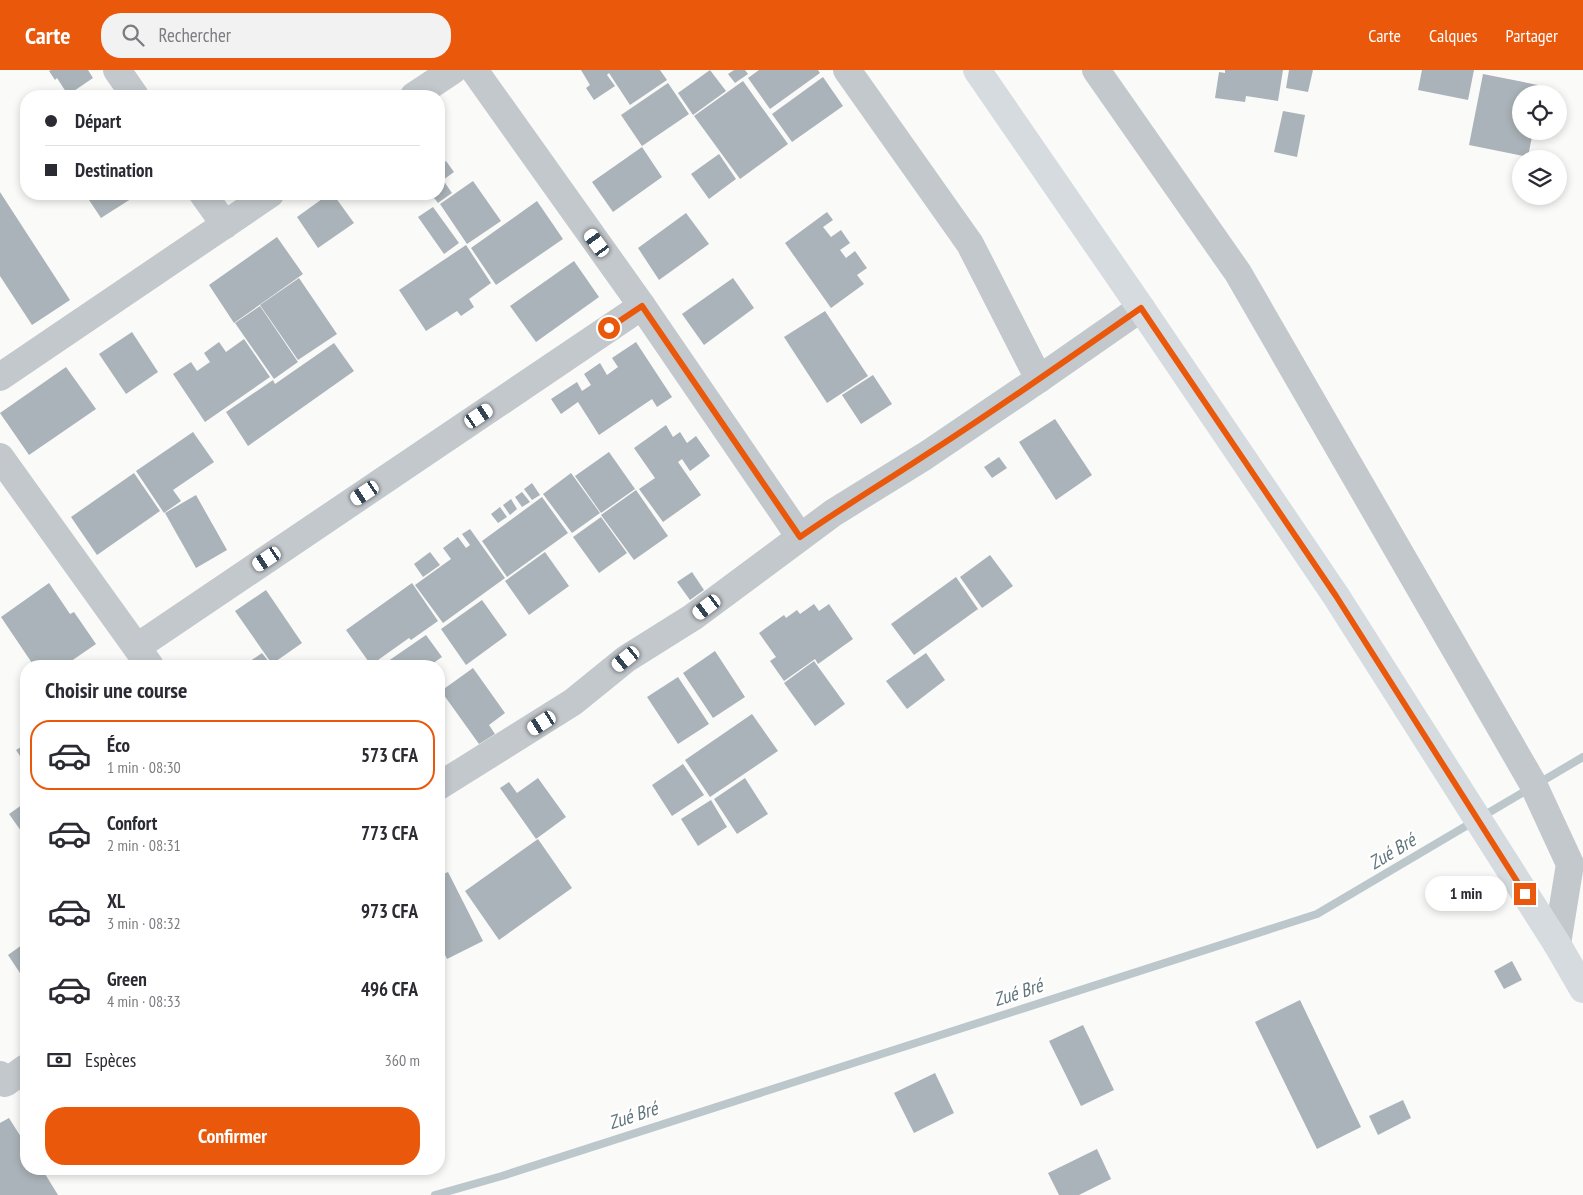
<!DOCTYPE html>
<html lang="fr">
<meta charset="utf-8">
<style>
body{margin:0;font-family:"PT Sans Narrow",sans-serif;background:#f2f2f3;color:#2b2b33;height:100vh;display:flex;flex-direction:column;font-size:19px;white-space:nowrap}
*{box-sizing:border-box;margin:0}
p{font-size:16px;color:#7c7c81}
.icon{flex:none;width:28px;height:28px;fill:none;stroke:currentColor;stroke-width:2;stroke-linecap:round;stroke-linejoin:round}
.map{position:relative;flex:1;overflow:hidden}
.details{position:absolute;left:20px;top:590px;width:425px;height:515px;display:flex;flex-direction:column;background:#fff;border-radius:20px;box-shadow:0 2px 8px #0003}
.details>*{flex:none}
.guide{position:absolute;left:20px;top:20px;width:425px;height:110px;border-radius:20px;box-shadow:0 2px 8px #0003;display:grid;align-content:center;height:110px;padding:0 25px;background:#fff}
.tools{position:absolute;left:1512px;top:15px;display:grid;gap:10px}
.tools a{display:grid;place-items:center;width:55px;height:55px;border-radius:50%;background:#fff;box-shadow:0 2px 8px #0003;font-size:25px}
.end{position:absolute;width:22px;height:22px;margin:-11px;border:6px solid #ea580c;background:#fff;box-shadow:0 0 0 2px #fff}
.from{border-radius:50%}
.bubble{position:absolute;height:35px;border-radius:18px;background:#fff;box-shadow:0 2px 8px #0003;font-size:16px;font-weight:700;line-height:35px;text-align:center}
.car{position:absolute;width:15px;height:30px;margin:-15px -8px;border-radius:6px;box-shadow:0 0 4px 1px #0007;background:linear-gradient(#fff 24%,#345 0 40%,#fff 0 76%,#345 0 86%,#fff 0)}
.guide b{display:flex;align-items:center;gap:18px;height:48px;font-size:19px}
.guide b+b{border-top:1px solid #e1e1e2}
.guide i{width:12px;height:12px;background:#2b2b33}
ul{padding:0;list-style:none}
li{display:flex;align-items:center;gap:15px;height:70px;margin:0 10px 8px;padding:0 15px;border:2px solid transparent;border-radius:20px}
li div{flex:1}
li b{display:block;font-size:19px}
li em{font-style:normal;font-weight:700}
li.current{border-color:#ea580c}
li>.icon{width:45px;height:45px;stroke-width:1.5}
h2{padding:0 25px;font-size:22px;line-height:60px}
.pay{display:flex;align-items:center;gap:12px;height:55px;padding:0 25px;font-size:19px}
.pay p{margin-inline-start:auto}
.action{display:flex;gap:10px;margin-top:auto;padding:10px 25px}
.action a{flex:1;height:58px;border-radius:20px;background:#ea580c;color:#fff;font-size:20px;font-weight:700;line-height:58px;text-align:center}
header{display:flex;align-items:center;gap:30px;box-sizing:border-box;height:70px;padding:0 25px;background:#ea580c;color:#fff}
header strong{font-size:24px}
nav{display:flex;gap:28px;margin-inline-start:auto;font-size:18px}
.search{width:350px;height:45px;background:#f2f2f3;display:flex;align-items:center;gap:12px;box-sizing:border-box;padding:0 18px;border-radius:20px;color:#7c7c81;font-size:19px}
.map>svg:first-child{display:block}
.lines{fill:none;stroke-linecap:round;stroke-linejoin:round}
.stream{stroke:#bbc7cb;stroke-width:8}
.building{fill:#aab3b9}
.minor{stroke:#c3c8cc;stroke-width:28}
.major{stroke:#d6dbdf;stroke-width:28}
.route{stroke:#ea580c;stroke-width:6}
.labels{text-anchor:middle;stroke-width:5;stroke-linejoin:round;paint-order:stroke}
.water-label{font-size:19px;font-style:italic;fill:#60757c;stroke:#fff}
</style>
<header>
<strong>Carte</strong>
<div class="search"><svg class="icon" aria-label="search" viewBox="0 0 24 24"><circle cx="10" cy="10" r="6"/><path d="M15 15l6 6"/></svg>Rechercher</div>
<nav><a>Carte</a><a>Calques</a><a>Partager</a></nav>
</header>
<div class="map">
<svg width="1583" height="1125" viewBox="0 0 1583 1125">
<rect width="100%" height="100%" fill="#fafaf8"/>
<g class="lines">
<!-- stream -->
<polyline class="stream" points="435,1125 502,1106 1317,844 1583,687"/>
</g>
<!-- building -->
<g class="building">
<polygon points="51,0 88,0 93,8 68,25 57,8 55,10 49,1"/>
<polygon points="581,0 660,0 667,10 630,35 609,3 607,5 615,16 594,30 586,18 590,15"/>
<polygon points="710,0 726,21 693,45 678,23"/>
<polygon points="734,0 745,0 748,4 735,13 728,4"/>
<polygon points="759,0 818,0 820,3 770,39 748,8"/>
<polygon points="1225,0 1283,0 1278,31 1246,26 1245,32 1215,28 1219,2 1225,3"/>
<polygon points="1289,0 1313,0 1308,22 1286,18"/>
<polygon points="1422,0 1474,0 1468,30 1418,20"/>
<polygon points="1483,4 1543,16 1541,24 1521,24 1521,61 1533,61 1528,87 1469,75"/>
<polygon points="823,7 843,36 792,72 772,44"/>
<polygon points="743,11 788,74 740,109 694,46"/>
<polygon points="668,13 689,44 642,76 621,45"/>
<polygon points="1283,41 1305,45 1297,87 1274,82"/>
<polygon points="642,77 662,107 613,142 592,112"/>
<polygon points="719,84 736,109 709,129 691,104"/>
<polygon points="446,91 454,102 443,110 452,123 438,133 431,124 439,124 439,96"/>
<polygon points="473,111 501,151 467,174 440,134"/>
<polygon points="0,122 70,230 32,255 0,206"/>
<polygon points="85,124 136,124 137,125 101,148"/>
<polygon points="329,124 333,124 354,153 318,178 297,147"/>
<polygon points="537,131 563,169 496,215 471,178"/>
<polygon points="433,137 459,173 444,184 418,147"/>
<polygon points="827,142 833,150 823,157 831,167 841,160 850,173 840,180 846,188 855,181 867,198 857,205 864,214 831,238 785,173"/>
<polygon points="686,143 709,174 659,210 638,178"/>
<polygon points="277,167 303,204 234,253 209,215"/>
<polygon points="466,175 491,213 469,229 474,237 461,246 457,241 426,261 399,220"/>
<polygon points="574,191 599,227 536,272 510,236"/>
<polygon points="299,208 337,264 298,290 260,235"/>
<polygon points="733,208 754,238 704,275 682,244"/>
<polygon points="260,236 298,292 274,309 235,253"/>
<polygon points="825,241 868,306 827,333 784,267"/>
<polygon points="132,262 158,302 126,324 99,284"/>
<polygon points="244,269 270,307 205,352 173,304 191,292 197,301 210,292 204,283 219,272 226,282"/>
<polygon points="636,272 672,327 657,337 652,329 599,365 578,332 561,344 551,329 577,312 582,321 591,315 584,304 600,293 607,305 618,297 612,288"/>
<polygon points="334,273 354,301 248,376 226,342 273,310 275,314"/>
<polygon points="66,297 96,339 29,385 0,343"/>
<polygon points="873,305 892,334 861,354 842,325"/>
<polygon points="1055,349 1092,405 1056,430 1019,372"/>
<polygon points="666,355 673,367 680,362 687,373 696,366 710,386 690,401 682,389 678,392 701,425 663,452 639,419 655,408 634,378"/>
<polygon points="193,362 214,392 173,420 181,431 164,443 136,401"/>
<polygon points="609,382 635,419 601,443 575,406"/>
<polygon points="999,387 1007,398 992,408 984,397"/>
<polygon points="134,403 160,441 97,485 71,447"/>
<polygon points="571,403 600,443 572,463 543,424"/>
<polygon points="532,413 540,425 532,430 524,419"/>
<polygon points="636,420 668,466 634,490 601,445"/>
<polygon points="522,422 530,432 522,437 515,427"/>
<polygon points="196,425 227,480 196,498 165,443"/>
<polygon points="542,427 568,463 507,507 482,471"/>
<polygon points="511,429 517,439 510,445 503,435"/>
<polygon points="500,437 507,447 498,453 491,444"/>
<polygon points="601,447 627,483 599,503 573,467"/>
<polygon points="470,459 505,508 443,553 415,515 451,489 443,478 458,467 466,478 470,475 462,464"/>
<polygon points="430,482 440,495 423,507 414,494"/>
<polygon points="545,482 569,516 529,545 505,511"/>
<polygon points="990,485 1013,516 982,538 960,507"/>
<polygon points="692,502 704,520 690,530 677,512"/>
<polygon points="956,507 978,539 914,585 891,554"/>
<polygon points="49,513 70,544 74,542 96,574 64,596 34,596 1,547"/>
<polygon points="412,513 438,551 411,570 409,568 371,595 346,560"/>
<polygon points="266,520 302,573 272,594 235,541"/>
<polygon points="482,530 507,565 466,595 441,559"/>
<polygon points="814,534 819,541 829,534 853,569 818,594 815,589 784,611 770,591 776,587 759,563 784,545 786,548 797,540 800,544"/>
<polygon points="426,565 442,587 429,596 381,596"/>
<polygon points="715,581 745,627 713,648 683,603"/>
<polygon points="262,583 272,596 243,596"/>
<polygon points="926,583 945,610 907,639 886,611"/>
<polygon points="814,591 845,634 815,656 784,613"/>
<polygon points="473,598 505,643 489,655 495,664 479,674 441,621"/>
<polygon points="678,607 709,654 678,674 647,627"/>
<polygon points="752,644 778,681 710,727 685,690"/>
<polygon points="26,674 26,695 16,680"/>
<polygon points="683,694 704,725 672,746 652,715"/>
<polygon points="538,708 566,747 536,769 500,718 509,712 517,723"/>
<polygon points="745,708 768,744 737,764 714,729"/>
<polygon points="711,730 727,757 698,776 681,749"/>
<polygon points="26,732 26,768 9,744"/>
<polygon points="538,769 572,818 499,870 465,821"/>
<polygon points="448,802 483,871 447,889 439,873 439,806"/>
<polygon points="26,872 26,912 8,885"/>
<polygon points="1512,891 1522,910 1504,919 1494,901"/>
<polygon points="1300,930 1361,1057 1317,1079 1255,952"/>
<polygon points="1083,955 1114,1020 1081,1036 1049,971"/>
<polygon points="935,1003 954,1043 914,1063 894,1023"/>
<polygon points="1403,1030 1411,1048 1378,1065 1369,1046"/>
<polygon points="9,1048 26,1075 26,1099 42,1099 58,1125 0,1125 0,1053"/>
<polygon points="1097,1079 1111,1109 1079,1125 1059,1125 1048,1103"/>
</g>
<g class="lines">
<!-- minor -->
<g class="minor">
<polyline points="117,0 135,26"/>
<polyline points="474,0 642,236 800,467"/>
<polyline points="847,0 970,174 1039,309"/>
<polyline points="1096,0 1238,203 1532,712 1570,794 1557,874"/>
<polyline points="414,26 453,0"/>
<polyline points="203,124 225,155"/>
<polyline points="0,307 270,124"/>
<polyline points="0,387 150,596"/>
<polyline points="137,577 642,236"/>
<polyline points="439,716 573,632 626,589 693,547 833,443 925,386 1039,309 1141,238"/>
<polyline points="0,1005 5,1013 26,998"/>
</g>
<!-- major -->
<polyline class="major" points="977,0 1141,238 1336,526 1557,874 1583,919"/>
</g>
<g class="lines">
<!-- route -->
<path class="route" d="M609 258 642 236 800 467C840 439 883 413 924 386 998 339 1069 288 1141 238L1336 526 1525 824"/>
</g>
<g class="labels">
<!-- water labels -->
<g class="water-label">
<text transform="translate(1392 781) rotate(-31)" y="7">Zué Bré</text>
<text transform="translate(1018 922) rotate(-18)" y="7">Zué Bré</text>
<text transform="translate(633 1045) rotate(-18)" y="7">Zué Bré</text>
</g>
</g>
</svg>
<div class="tools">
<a><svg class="icon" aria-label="locate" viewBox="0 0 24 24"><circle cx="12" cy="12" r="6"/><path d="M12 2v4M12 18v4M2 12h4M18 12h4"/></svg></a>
<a><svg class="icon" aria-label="layers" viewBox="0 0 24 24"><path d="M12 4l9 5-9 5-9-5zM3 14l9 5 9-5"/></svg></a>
</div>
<i class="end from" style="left:609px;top:258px"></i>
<i class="end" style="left:1525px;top:824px"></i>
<div class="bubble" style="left:1425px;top:806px;width:82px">1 min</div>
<i class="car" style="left:597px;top:173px;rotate:324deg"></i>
<i class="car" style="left:479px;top:346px;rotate:56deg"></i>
<i class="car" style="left:365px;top:423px;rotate:236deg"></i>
<i class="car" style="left:267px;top:489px;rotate:236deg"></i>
<i class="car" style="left:707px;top:537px;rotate:233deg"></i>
<i class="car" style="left:626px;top:589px;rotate:231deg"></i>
<i class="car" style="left:542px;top:653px;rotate:237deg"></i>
<div class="guide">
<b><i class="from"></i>Départ</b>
<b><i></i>Destination</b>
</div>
<section class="details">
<h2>Choisir une course</h2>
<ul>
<li class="current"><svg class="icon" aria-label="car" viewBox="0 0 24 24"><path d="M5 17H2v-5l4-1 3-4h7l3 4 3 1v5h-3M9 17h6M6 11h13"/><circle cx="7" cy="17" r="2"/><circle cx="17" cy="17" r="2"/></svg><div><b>Éco</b><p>1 min · 08:30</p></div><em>573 CFA</em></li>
<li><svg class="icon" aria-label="car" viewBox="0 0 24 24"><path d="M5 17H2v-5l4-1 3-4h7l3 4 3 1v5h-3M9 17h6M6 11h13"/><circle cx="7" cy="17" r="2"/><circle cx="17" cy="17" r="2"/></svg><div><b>Confort</b><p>2 min · 08:31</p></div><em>773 CFA</em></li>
<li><svg class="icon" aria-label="car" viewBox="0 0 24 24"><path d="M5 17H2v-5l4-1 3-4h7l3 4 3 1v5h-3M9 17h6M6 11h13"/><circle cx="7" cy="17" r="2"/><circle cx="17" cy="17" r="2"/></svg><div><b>XL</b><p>3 min · 08:32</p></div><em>973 CFA</em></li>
<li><svg class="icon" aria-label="car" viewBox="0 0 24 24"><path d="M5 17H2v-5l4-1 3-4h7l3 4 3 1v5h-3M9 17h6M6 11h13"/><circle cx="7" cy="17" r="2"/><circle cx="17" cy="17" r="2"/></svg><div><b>Green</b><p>4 min · 08:33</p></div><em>496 CFA</em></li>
</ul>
<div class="pay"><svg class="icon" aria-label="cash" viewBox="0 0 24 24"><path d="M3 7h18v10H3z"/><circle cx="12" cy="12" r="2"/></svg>Espèces<p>360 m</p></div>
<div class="action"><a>Confirmer</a></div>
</section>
</div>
